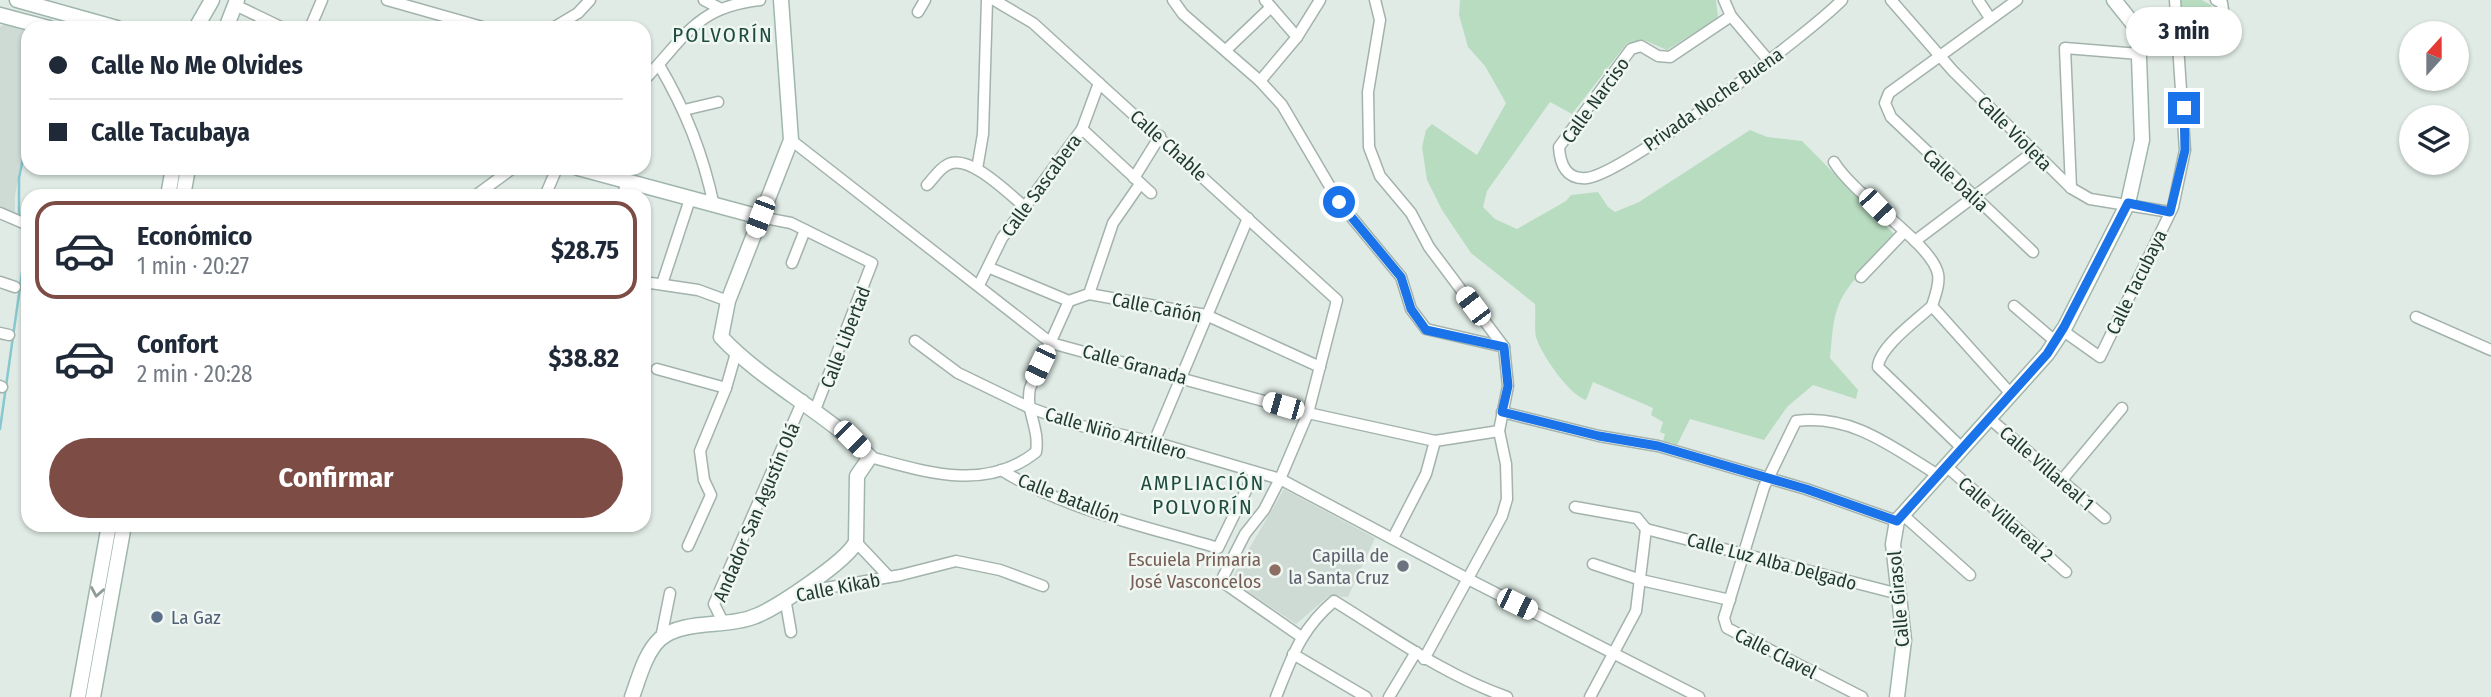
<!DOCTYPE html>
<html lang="es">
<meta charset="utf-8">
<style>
body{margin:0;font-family:"Fira Sans Condensed",sans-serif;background:#f2f2f3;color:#1f2937;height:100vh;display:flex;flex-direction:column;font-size:26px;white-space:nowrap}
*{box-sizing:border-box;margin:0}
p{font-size:23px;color:#747a83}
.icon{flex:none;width:38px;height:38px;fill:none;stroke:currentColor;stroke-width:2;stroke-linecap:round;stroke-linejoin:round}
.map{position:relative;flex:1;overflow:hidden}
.panel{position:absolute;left:21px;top:189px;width:630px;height:343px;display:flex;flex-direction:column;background:#fff;border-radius:21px;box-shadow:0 2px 5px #0004}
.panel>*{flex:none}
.banner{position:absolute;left:21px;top:21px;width:630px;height:154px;border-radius:21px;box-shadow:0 2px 5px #0004;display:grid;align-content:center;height:154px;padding:0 28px;background:#fff}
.needle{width:46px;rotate:21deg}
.tools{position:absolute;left:2399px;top:21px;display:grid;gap:14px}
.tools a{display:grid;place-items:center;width:70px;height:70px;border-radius:50%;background:#fff;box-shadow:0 2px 5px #0004;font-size:35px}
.end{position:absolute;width:32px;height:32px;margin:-16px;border:9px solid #1a73e8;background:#fff;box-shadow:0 0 0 4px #fff}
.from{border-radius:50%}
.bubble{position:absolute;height:49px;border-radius:24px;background:#fff;box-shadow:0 2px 5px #0004;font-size:23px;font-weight:700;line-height:49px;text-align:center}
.car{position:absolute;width:21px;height:42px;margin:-21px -10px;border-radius:9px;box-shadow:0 0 5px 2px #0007;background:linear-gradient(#fff 24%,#345 0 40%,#fff 0 76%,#345 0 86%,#fff 0)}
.banner b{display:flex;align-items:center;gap:24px;height:66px;font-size:26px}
.banner b+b{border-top:2px solid #e0e1e3}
.banner i{width:18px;height:18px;background:#1f2937}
ul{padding:12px 0 0;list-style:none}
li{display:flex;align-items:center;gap:21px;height:98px;margin:0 14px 10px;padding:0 14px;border:4px solid transparent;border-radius:21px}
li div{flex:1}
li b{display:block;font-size:26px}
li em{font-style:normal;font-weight:700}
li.on{border-color:#7d4c45}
li>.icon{width:63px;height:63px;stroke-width:1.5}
.primary-button{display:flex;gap:14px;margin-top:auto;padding:14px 28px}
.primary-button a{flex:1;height:80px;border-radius:42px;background:#7d4c45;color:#fff;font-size:28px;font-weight:700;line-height:80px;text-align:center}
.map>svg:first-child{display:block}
.built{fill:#cedad4}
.green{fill:#b8dcc0}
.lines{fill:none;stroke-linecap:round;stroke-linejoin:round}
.stream{stroke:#87c8d0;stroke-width:2.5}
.street-casing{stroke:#a3b3ac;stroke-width:13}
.secondary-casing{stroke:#9fb6ad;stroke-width:17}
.street{stroke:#fff;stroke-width:10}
.secondary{stroke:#fff;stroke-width:14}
.oneway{stroke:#909d98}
.route{stroke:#1a73e8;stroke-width:9}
.worship-dot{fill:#6b7280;stroke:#f0f7f3;stroke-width:2.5}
.education-dot{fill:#8d6e63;stroke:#f0f7f3;stroke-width:2.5}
.service-dot{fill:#5c6f8a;stroke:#f0f7f3;stroke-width:2.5}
.labels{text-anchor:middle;stroke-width:5;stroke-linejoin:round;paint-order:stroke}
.street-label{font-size:19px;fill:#213b32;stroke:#f0f7f3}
.worship-label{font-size:19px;fill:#5b616d;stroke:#f0f7f3;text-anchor:end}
.education-label{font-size:19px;fill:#785e54;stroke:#f0f7f3;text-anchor:end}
.service-label{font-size:19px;fill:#4e5e75;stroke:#f0f7f3;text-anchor:start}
.neighbourhood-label{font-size:21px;letter-spacing:2px;fill:#1d4c3f;stroke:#f0f7f3}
</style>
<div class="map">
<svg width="2491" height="697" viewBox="0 0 2491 697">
<rect width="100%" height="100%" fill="#e0ebe5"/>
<!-- built -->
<g class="built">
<polygon points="7,22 28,28 28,135 15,195 15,216 0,210 0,27"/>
<polygon points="1284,489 1375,538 1348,597 1329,596 1296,624 1231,580"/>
</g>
<!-- green -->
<g class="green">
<path d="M1460 0H1716L1718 18 1667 50 1644 40 1627 43 1572 114 1550 102 1487 191 1483 207 1495 219 1517 229 1566 201 1571 195 1598 192 1608 207 1615 212 1639 202 1750 130 1767 137 1802 141 1897 237C1877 257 1850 278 1839 304 1832 321 1832 340 1830 358L1858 390 1856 399 1813 385 1787 407 1764 440 1690 419 1677 445 1670 442 1669 445H1662L1665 434 1660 432 1663 422 1651 415 1653 408 1593 382 1586 400C1569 395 1541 354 1536 337 1534 327 1536 314 1535 304L1471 253 1442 210 1427 180 1422 147 1426 130 1432 124 1477 155 1506 103 1485 66 1468 47 1459 15Z"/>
<polygon points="2177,0 2202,0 2211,5 2216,26 2214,30 2183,36 2180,32"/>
</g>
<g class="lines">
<!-- stream -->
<g class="stream">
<polyline points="19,216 19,178 28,135"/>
<polyline points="0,429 26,244"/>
</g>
<defs>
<g id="street">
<polyline points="387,0 486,28"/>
<polyline points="704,0 721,9"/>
<polyline points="994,0 1033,23 1337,300 1308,413 1280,479 1264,510 1245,534 1221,581 1300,636"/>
<polyline points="1173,0 1183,14 1260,81 1282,105 1339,202 1401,277 1411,309 1426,329 1504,347"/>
<polyline points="1265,0 1297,37"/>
<polyline points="1375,0 1380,20 1368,92 1369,147 1380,176 1411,213 1429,247 1504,347 1508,386 1499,431 1506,464 1507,499 1502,516 1424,659"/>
<polyline points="1724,0 1731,16 1769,61"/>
<polyline points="1891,0 1953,71 2071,188 2090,199 2170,212"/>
<polyline points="1978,0 1990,18"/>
<polyline points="2017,0 1889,93 1885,103 1891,117 2033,252"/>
<polyline points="235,5 283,28"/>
<polyline points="918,12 925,0"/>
<path d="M1731 16 1670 57 1658 56 1641 46 1631 49 1559 147C1560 164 1566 180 1587 178 1624 174 1811 32 1842 0"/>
<polyline points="310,28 322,0"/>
<polyline points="553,28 578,13 590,0"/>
<polyline points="2179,42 2223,37 2226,31 2222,3 2216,0"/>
<polyline points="1226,50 1271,7"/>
<path d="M659 65C686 111 703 154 714 206"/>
<path d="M644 80C685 38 695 7 760 0"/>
<polyline points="1260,81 1297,37 1320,0"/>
<polyline points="684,110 718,102"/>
<polyline points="1082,129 1151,193"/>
<polyline points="791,140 1051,343 1308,413 1435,441 1499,431"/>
<path d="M1834 162C1855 197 1932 243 1938 274 1940 284 1935 296 1932 306L2011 394"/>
<polyline points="977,169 983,134 987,0"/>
<polyline points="1134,178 1160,136"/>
<path d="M927 185C933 179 939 169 947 165 968 152 1009 194 1026 208"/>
<polyline points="2071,188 2065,48 2139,54"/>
<polyline points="475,196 513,168"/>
<polyline points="545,196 557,168"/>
<polyline points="622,196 627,183"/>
<polyline points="0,213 28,225"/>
<polyline points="760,217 791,223 872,263 815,410"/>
<polyline points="1915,241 2032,153"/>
<polyline points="792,263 805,230"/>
<polyline points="990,268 1069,301 1089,294 1206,315 1320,367"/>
<polyline points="1861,277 1904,232"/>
<polyline points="0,282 15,287"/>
<polyline points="644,282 698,290 728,301"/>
<polyline points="662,284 690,199"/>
<polyline points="979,285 1002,238 1082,129 1099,83"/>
<polyline points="1089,294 1113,223 1140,184"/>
<path d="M1932 306C1917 320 1879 347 1878 367L1962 448"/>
<polyline points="2014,306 2055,341"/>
<polyline points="2416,317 2491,350"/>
<polyline points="2062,330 2100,357 2173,207 2185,150 2175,0"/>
<polyline points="0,333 9,335"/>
<polyline points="915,341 958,373 1028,407 1077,425 1154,442 1280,479 1468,579 1699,697"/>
<polyline points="657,369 726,388"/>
<polyline points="0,386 2,387"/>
<polyline points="1502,412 1599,436 1658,446 1806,489 1897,521"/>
<polyline points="1989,418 2105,518"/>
<polyline points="1154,442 1248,218"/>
<path d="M870 457C926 472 986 492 1036 452 1040 428 1025 411 1030 388L1069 301"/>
<polyline points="1946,466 2066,572"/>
<path d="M1001 470C1066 510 1145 526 1218 548L1255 472"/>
<polyline points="2062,480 2122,408"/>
<polyline points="1575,507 1637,518 1646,529"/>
<polyline points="1903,515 1970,575"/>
<polyline points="1646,529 1899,594"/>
<polyline points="1393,538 1426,474 1435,441"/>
<polyline points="856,542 889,577"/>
<polyline points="688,546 711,495 704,480 700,451 726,388 736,353"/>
<polyline points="1593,564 1641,580 1730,600"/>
<polyline points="797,593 901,575 956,561 1000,570 1043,586"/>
<polyline points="785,598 791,632"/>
<polyline points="724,624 714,604 803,400"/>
<polyline points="661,638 670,593"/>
<polyline points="1293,654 1366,697"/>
<path d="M1276 697C1292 657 1300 630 1334 601 1391 636 1444 675 1507 697"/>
<polyline points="1389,697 1416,652"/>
<polyline points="1590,697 1636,611 1646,529"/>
<path d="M1862 697 1727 628 1724 618 1764 487 1796 421C1852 414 1892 447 1938 475"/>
</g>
<g id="secondary">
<polyline points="17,0 117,28"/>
<polyline points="0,15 49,28"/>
<polyline points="196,28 212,0"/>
<polyline points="226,28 237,0"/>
<polyline points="578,168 760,217"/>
<polyline points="168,196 173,168"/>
<polyline points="183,196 188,168"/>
<polyline points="78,697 109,525"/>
<polyline points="93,697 124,525"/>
<path d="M632 697C639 678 645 653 660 639 683 619 726 628 753 617 774 610 847 561 856 542L857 476 870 457C824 411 763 382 721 337L728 301 791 140 781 0"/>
<polyline points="1897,697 1904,640 1893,544 1897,521 2047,354 2065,327 2128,203 2142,140 2138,30 2114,0"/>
</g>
</defs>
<!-- street casing -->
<use href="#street" class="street-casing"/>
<!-- secondary casing -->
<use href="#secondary" class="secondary-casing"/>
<!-- street -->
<use href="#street" class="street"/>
<!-- secondary -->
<use href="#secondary" class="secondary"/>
</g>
<!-- one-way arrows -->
<defs><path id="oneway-chevron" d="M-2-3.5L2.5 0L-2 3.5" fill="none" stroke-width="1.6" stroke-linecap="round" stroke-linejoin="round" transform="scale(1.75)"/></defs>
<use class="oneway" href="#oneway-chevron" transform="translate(97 592) rotate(100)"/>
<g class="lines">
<!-- route -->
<polyline class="route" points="1339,202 1401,277 1411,309 1426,330 1504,347 1508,386 1502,412 1599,436 1658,446 1806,489 1897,521 2047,354 2064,327 2128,203 2170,212 2185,150 2184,108"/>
</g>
<!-- markers -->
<circle class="worship-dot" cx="1403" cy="566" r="7"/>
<circle class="education-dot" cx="1275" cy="570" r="7"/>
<circle class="service-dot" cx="157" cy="617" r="7"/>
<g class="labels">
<!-- street labels -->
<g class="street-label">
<text transform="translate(1713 99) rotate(-35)" y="7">Privada Noche Buena</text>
<text transform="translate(1595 100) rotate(-54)" y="7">Calle Narciso</text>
<text transform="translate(2015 133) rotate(45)" y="7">Calle Violeta</text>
<text transform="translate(1169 145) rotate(42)" y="7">Calle Chable</text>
<text transform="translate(1956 180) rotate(43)" y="7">Calle Dalia</text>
<text transform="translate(1041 185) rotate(-54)" y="7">Calle Sascabera</text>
<text transform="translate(2136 282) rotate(-64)" y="7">Calle Tacubaya</text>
<text transform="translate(1157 307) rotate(11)" y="7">Calle Cañón</text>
<text transform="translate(845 337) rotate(-69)" y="7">Calle Libertad</text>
<text transform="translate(1135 364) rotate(15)" y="7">Calle Granada</text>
<text transform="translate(1116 433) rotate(16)" y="7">Calle Niño Artillero</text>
<text transform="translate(2047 468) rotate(41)" y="7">Calle Villareal 1</text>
<text transform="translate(1069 498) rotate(21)" y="7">Calle Batallón</text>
<text transform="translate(756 512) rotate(-67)" y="7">Andador San Agustín Olá</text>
<text transform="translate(2006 519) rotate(41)" y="7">Calle Villareal 2</text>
<text transform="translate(1772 561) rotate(15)" y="7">Calle Luz Alba Delgado</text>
<text transform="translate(838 587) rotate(-11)" y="7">Calle Kikab</text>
<text transform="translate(1898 599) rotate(-95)" y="7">Calle Girasol</text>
<text transform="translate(1776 653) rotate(27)" y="7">Calle Clavel</text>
</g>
<!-- worship labels -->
<g class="worship-label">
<text x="1389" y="562">Capilla de<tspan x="1389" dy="22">la Santa Cruz</tspan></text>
</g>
<!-- education labels -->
<g class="education-label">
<text x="1261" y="566">Escuiela Primaria<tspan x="1261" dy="22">José Vasconcelos</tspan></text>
</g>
<!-- service labels -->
<g class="service-label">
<text x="171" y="624">La Gaz</text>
</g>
<!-- neighbourhood labels -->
<g class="neighbourhood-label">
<text x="723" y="42">POLVORÍN</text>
<text x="1203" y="490">AMPLIACIÓN<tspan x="1203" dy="24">POLVORÍN</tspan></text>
</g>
</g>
</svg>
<div class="tools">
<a><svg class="needle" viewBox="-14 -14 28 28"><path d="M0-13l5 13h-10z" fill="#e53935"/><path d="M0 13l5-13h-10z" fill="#747a83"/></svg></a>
<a><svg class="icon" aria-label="layers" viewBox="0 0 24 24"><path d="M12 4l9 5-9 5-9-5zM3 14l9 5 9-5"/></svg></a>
</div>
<i class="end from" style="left:1339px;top:202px"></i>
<i class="end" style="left:2184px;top:108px"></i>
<div class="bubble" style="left:2126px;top:7px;width:116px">3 min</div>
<i class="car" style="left:1877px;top:207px;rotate:136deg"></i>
<i class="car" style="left:760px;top:217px;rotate:201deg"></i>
<i class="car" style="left:1473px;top:306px;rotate:323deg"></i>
<i class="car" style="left:1040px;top:365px;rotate:205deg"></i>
<i class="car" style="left:1283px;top:406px;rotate:286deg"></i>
<i class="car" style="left:852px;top:439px;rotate:135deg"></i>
<i class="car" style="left:1517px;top:604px;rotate:116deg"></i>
<div class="banner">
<b><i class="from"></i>Calle No Me Olvides</b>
<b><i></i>Calle Tacubaya</b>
</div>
<section class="panel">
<ul>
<li class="on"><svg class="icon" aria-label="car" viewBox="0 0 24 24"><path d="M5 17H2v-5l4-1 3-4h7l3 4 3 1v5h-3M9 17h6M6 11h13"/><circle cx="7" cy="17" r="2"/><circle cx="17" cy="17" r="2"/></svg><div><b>Económico</b><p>1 min · 20:27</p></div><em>$28.75</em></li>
<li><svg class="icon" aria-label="car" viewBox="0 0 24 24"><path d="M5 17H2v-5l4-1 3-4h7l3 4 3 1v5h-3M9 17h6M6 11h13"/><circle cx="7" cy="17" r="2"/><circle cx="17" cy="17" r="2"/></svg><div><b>Confort</b><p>2 min · 20:28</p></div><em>$38.82</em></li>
</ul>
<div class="primary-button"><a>Confirmar</a></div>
</section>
</div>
